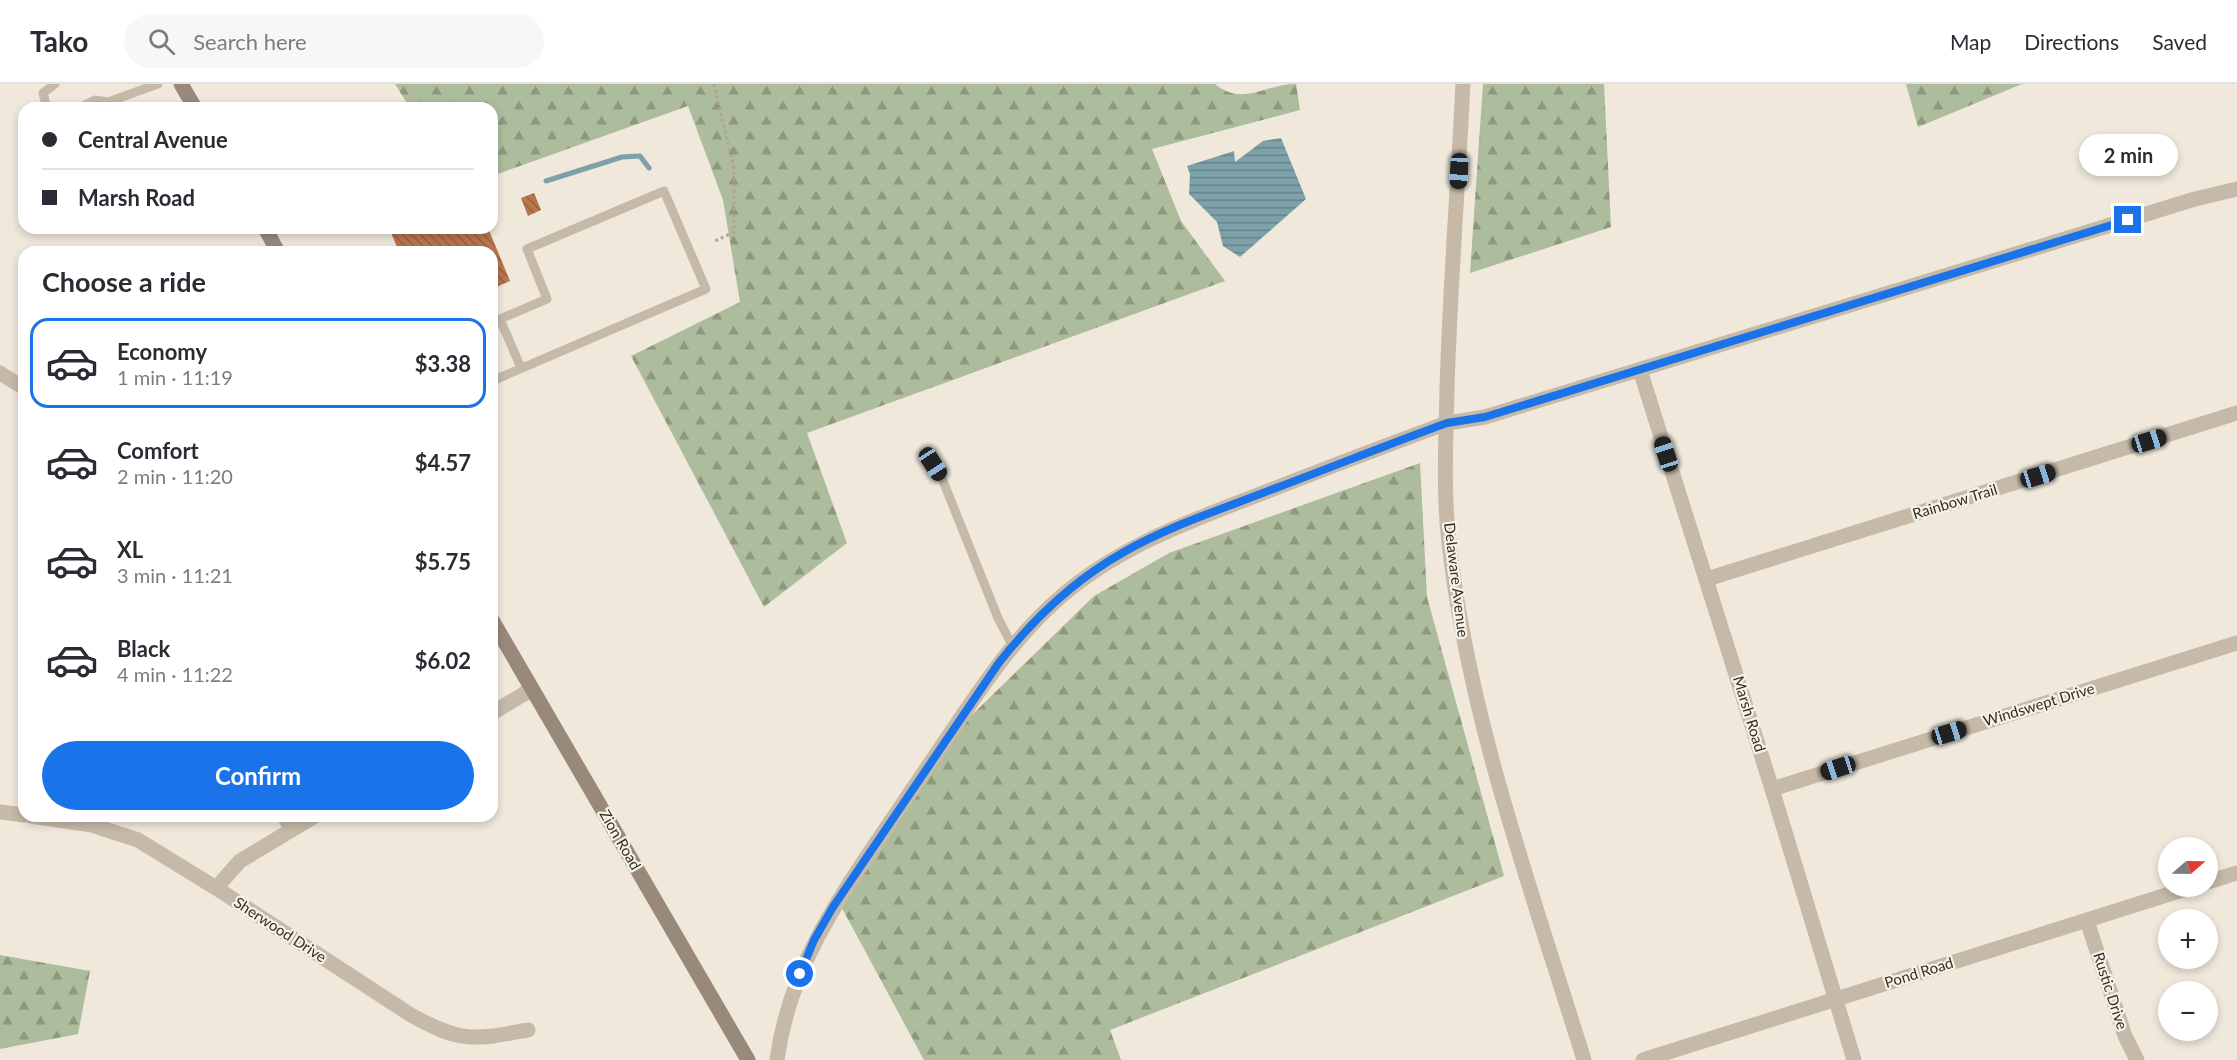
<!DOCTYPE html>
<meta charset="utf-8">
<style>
body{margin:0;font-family:Lato,sans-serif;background:#f7f7f7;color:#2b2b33;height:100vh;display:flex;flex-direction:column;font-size:22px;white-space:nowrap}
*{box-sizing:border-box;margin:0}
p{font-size:20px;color:#7c7c81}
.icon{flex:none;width:33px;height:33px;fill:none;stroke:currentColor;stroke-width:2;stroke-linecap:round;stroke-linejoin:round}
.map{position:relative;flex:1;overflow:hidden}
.details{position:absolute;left:18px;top:162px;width:480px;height:576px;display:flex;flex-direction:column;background:#fff;border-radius:18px;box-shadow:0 3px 9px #0003}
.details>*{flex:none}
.guide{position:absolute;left:18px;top:18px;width:480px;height:132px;border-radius:18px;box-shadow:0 3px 9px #0003;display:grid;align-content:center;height:132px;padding:0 24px;background:#fff}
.needle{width:39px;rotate:70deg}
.fabs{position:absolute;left:2158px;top:753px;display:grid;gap:12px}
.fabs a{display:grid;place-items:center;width:60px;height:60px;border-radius:50%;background:#fff;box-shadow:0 3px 9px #0003;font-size:30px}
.end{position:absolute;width:27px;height:27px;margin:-14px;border:8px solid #1a73e8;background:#fff;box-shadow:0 0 0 3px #fff}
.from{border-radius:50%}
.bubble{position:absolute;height:42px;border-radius:21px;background:#fff;box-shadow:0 3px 9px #0003;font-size:20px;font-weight:700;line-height:42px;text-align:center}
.car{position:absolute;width:18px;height:36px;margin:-18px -9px;border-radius:8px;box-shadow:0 0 4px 2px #0007;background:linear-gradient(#222 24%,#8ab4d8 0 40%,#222 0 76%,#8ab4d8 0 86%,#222 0)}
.guide b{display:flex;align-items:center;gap:21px;height:57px;font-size:22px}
.guide b+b{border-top:2px solid #e1e1e2}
.guide i{width:15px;height:15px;background:#2b2b33}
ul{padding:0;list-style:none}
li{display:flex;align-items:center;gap:18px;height:90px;margin:0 12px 9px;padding:0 12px;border:3px solid transparent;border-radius:18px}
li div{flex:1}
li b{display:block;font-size:22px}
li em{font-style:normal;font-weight:700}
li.current{border-color:#1a73e8}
li>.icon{width:54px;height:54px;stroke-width:1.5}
h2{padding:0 24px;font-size:27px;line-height:72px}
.action{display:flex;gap:12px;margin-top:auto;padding:12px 24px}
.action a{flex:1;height:69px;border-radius:36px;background:#1a73e8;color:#fff;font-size:24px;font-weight:700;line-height:69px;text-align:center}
header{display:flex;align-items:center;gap:36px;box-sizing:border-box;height:84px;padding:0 30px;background:#fff;border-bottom:2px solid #e1e1e2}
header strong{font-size:28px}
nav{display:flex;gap:33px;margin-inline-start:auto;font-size:21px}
.search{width:420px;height:54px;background:#f7f7f7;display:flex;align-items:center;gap:15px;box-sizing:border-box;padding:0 21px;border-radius:33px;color:#7c7c81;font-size:22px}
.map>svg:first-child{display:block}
.forest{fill:url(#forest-firs)}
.water{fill:url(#water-rules)}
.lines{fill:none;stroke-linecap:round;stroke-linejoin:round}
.stream{stroke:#7ca1a9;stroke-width:5}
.building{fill:url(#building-back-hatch)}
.path{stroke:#b1a492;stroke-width:3;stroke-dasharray:3 3;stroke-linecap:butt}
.lane{stroke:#c6b9a8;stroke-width:9}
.street{stroke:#c6b9a8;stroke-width:15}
.secondary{stroke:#99897a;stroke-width:15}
.route{stroke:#1a73e8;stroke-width:8}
.labels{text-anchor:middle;stroke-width:4.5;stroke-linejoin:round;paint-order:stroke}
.street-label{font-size:15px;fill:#332d27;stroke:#f7f2e6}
</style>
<header>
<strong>Tako</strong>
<div class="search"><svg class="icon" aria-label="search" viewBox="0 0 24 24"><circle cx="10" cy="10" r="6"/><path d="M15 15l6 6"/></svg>Search here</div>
<nav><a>Map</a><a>Directions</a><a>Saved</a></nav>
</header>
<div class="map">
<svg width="2237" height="976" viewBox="0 0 2237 976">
<defs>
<pattern id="forest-firs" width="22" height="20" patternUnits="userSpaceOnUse" patternTransform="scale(1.5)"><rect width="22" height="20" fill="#adbc9c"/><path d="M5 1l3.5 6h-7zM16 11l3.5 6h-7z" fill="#8d997f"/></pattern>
<pattern id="water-rules" width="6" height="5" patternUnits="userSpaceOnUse" patternTransform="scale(1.5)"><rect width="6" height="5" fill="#7ca1a9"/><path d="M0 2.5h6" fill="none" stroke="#66848a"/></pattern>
<pattern id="building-back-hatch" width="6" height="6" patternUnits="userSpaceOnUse" patternTransform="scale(1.5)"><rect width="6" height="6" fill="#ba764e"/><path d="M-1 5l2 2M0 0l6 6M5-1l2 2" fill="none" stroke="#986141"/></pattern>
</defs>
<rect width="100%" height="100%" fill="#efe8db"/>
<!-- forest -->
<g class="forest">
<path d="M395 0H1215C1243 23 1265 0 1296 0L1300 26 1152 65 1181 137 1225 197 807 349 847 459 764 523 631 272 740 218 723 116 688 22 492 92V24H410Z"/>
<polygon points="1483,0 1604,0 1611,143 1470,189"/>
<polygon points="1906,0 2022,0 1918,43"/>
<polygon points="1420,379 1427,513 1504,792 1110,946 1121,976 924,976 837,815 939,663 1094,512 1169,469"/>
<polygon points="0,871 90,887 78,950 0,965"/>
</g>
<!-- water -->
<polygon class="water" points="1281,54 1306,115 1240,173 1223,162 1217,138 1189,110 1190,90 1187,82 1234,67 1235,78 1263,57"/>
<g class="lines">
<!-- stream -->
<polyline class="stream" points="546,97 622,73 640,72 649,84"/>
</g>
<!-- building -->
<g class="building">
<polygon points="534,109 541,126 528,132 521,114"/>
<polygon points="389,144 425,144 426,146 431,144 488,144 510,197 492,205 492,168 399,168"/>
</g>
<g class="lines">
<!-- path -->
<polyline class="path" points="714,0 734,85 734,148 715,157"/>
<!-- lane -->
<g class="lane">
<polyline points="47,24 43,9 55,0"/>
<polyline points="79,24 95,16 108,18 158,0"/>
<polyline points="492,297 706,205 664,107 527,165 547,215 500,235 521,284"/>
<polyline points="933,380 943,397 998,534 1012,561"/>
</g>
<!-- street -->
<g class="street">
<path d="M1463 0C1458 102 1450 203 1447 304 1446 355 1443 409 1449 459 1469 636 1532 807 1584 976"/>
<polyline points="1640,286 1772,705 1854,976"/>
<polyline points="0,289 24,304"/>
<polyline points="1707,495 2237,329"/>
<polyline points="492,629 532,605"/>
<polyline points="1772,705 2237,559"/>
<polyline points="0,728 24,731"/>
<path d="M31 732 92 741 138 756 216 804 411 931C461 959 474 956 528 946"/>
<polyline points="284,732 291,745"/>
<polyline points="2208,798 2237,789"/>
<polyline points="216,804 240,777 315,732"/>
<polyline points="2087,837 2125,952 2137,976"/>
<path d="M777 976C789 884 839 814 889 740 912 706 935 672 958 638 987 595 1017 552 1056 517 1117 462 1193 436 1268 407 1327 384 1387 361 1447 339L1485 333 2195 115 2237 105"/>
<polyline points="1643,976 2195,802"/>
</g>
<!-- secondary -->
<g class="secondary">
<polyline points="181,0 195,24"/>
<polyline points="265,144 278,168"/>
<polyline points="492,536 748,976"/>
</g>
</g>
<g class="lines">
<!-- route -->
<path class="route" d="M800 890 814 856 833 823 998 580C1033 535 1074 496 1124 468 1171 441 1225 424 1276 404 1332 383 1389 360 1447 339L1485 333 2128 136"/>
</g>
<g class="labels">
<!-- street labels -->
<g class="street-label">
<text transform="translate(1955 418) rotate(-17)" y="5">Rainbow Trail</text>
<text transform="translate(1456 496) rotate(83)" y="5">Delaware Avenue</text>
<text transform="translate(2039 621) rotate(-17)" y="5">Windswept Drive</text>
<text transform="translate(1749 630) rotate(73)" y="5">Marsh Road</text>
<text transform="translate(620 756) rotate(60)" y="5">Zion Road</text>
<text transform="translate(280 846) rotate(33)" y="5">Sherwood Drive</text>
<text transform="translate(1919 889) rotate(-17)" y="5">Pond Road</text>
<text transform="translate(2110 907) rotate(72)" y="5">Rustic Drive</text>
</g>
</g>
</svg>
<div class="fabs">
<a><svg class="needle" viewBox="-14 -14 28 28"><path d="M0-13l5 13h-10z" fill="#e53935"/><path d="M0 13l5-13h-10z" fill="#7c7c81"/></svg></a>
<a>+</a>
<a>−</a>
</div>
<i class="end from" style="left:800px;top:890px"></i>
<i class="end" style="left:2128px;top:136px"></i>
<div class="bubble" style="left:2079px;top:50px;width:99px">2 min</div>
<i class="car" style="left:1459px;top:87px;rotate:183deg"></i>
<i class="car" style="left:2149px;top:357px;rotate:73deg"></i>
<i class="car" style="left:1666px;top:370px;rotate:342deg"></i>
<i class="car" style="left:933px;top:380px;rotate:147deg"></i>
<i class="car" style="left:2038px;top:392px;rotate:73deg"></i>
<i class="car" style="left:1949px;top:649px;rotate:73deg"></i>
<i class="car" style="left:1838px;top:684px;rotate:252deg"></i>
<div class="guide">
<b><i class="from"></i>Central Avenue</b>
<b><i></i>Marsh Road</b>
</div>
<section class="details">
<h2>Choose a ride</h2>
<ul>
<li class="current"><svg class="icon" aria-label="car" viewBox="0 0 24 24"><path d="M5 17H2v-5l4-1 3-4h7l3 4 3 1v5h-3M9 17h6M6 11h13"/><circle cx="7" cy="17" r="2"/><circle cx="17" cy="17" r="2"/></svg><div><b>Economy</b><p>1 min · 11:19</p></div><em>$3.38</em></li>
<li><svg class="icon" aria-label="car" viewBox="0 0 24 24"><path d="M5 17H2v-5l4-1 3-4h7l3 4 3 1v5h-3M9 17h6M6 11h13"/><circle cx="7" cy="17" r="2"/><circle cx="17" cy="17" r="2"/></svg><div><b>Comfort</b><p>2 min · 11:20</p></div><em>$4.57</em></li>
<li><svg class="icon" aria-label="car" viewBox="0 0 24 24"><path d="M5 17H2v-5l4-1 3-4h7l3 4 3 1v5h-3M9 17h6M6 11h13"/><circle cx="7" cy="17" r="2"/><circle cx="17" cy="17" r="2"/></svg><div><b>XL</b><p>3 min · 11:21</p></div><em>$5.75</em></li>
<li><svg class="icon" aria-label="car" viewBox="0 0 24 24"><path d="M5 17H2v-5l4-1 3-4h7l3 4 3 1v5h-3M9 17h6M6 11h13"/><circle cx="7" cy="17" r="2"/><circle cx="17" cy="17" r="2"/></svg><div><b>Black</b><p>4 min · 11:22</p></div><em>$6.02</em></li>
</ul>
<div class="action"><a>Confirm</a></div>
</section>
</div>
